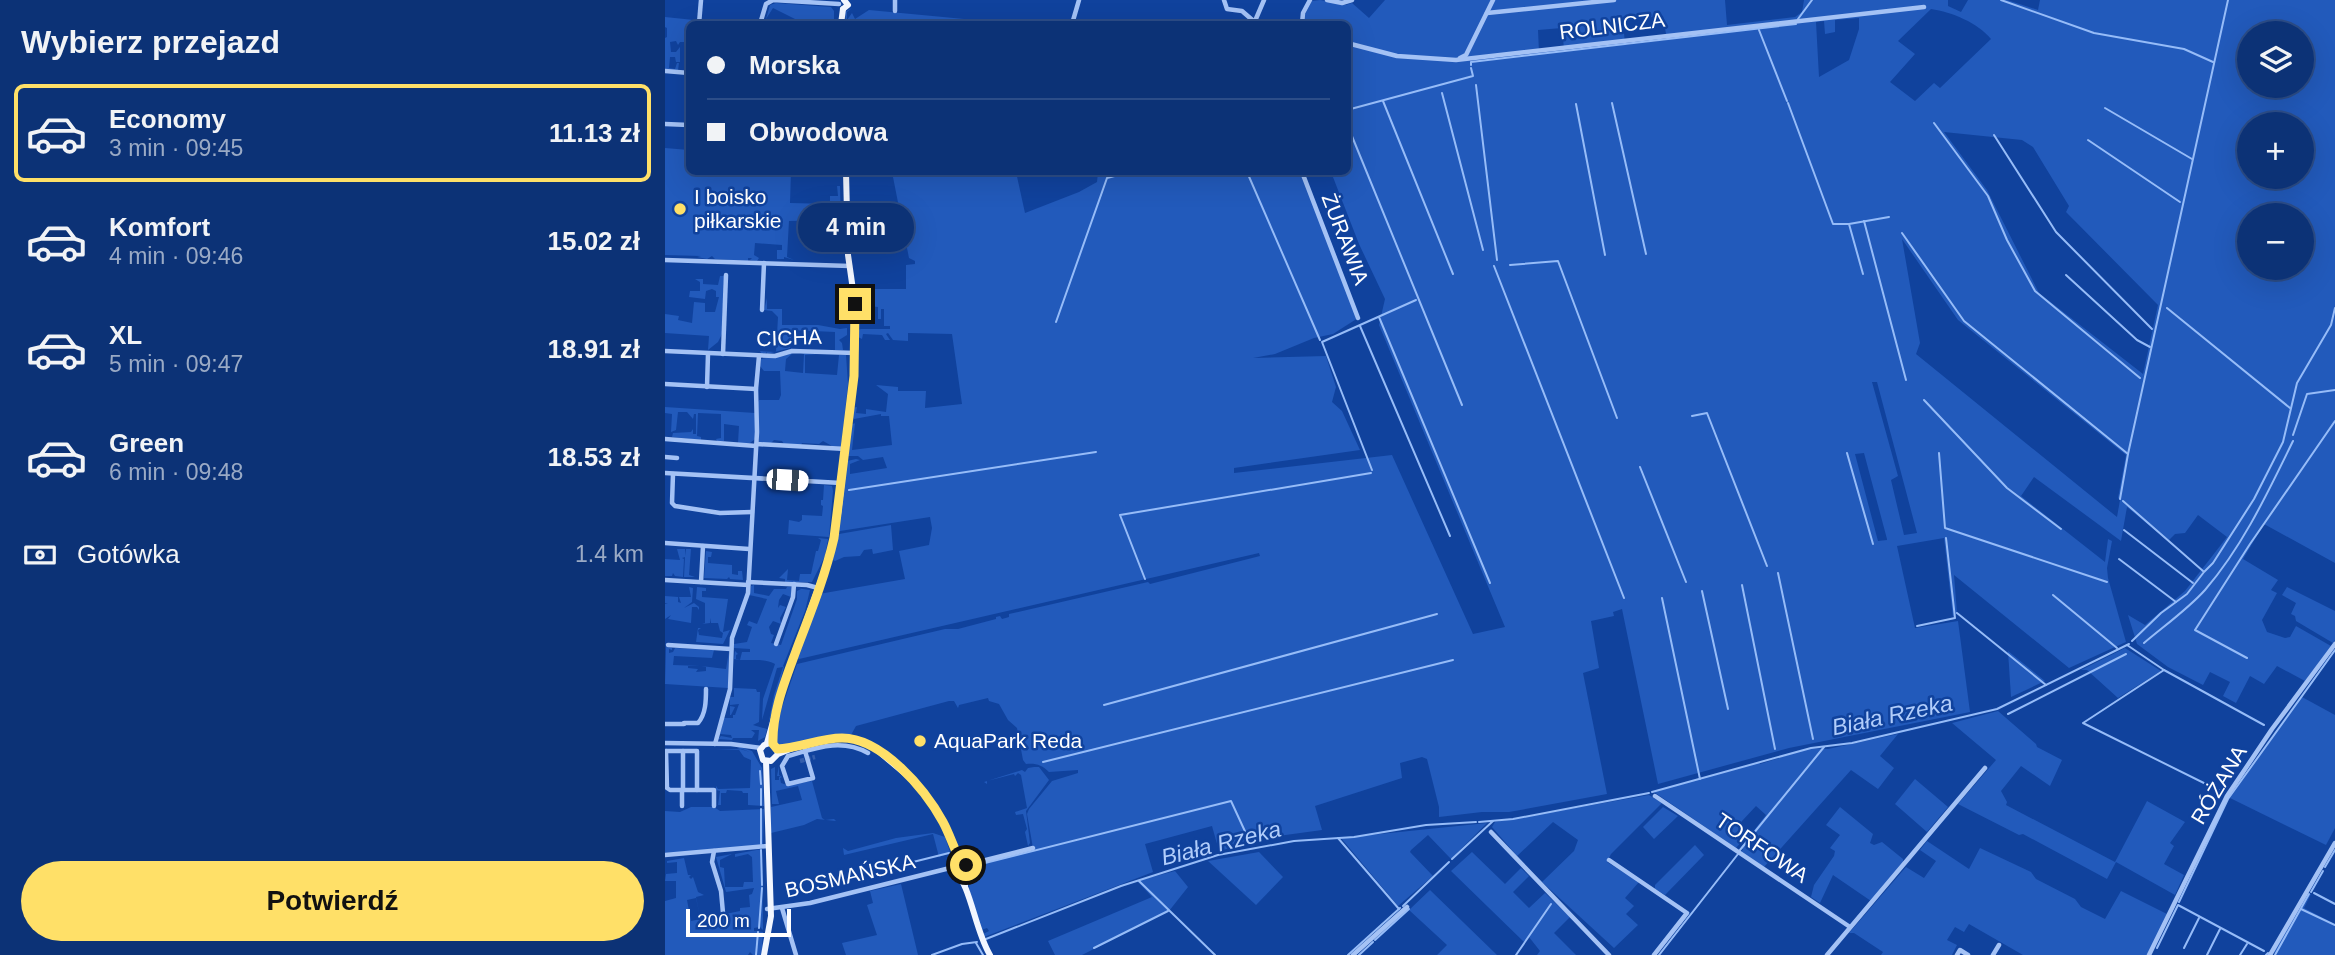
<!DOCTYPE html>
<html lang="pl">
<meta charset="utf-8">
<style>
body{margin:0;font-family:Arial,sans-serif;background:#153a7b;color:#f1f3f6;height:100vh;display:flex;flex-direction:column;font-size:26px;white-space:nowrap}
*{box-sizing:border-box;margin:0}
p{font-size:23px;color:#9aaac5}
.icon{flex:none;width:38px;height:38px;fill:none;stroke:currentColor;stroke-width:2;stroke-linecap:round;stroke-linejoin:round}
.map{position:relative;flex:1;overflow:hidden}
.details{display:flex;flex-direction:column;background:#0c3276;width:665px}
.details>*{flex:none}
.hud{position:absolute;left:21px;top:21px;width:665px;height:154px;border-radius:10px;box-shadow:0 7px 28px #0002,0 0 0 2px #2c4d88;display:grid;align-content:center;height:154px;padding:0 21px;background:#0c3276}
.fabs{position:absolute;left:1572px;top:21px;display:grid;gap:14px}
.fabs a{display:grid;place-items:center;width:77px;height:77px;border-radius:50%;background:#0c3276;box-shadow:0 7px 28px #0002,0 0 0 2px #2c4d88;font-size:35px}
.scale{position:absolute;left:21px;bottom:18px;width:105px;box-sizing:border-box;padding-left:7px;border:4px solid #fff;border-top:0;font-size:19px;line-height:24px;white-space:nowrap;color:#fff;-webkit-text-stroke:5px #10429d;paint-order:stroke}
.end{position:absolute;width:32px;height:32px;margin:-16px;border:9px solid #ffe068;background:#111;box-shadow:0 0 0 4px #111}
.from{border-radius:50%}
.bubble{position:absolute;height:49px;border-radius:24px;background:#0c3276;box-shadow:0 7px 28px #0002,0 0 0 2px #2c4d88;font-size:23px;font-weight:700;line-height:49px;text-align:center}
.car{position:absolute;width:21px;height:42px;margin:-21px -10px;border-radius:9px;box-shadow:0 0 5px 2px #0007;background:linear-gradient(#fff 24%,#345 0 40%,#fff 0 76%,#345 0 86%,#fff 0)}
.hud b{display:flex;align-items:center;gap:24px;height:66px;font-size:26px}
.hud b+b{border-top:2px solid #2c4d88}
.hud i{width:18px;height:18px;background:#f1f3f6}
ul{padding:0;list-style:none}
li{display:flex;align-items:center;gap:21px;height:98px;margin:0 14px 10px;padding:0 7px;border:4px solid transparent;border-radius:10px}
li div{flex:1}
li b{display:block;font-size:26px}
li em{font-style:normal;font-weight:700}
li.selected{border-color:#ffe068}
li>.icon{width:63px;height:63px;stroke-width:1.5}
h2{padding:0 21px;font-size:32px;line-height:84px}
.pay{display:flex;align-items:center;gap:18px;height:77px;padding:0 21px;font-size:26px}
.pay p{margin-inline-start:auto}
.cta{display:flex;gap:14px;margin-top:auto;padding:14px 21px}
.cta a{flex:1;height:80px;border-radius:42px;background:#ffe068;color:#111;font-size:28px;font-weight:700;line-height:80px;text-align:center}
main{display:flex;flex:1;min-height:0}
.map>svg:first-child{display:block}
.green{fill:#225abb;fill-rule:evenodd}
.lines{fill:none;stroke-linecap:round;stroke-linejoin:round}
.stream{stroke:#96bcf8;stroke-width:2}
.minor-tunnel{stroke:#345eac;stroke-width:4.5;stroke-dasharray:4.5 2;stroke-linecap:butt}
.minor{stroke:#a4c2f5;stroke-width:4.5}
.major{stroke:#f2f6ff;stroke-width:6}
.route{stroke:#ffe068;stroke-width:9}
.poi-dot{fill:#ffe068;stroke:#10429d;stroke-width:2.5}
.labels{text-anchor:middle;stroke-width:5;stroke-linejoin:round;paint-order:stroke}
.street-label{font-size:21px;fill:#fff;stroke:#10429d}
.poi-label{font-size:21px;fill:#fff;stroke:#10429d;text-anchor:start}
.water-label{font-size:23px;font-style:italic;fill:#b1cdfb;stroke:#10429d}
</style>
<main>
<section class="details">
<h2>Wybierz przejazd</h2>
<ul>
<li class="selected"><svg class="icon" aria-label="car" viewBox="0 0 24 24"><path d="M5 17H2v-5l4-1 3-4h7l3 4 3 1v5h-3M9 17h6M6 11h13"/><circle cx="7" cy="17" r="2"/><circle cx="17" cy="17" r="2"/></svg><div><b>Economy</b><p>3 min · 09:45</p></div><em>11.13 zł</em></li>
<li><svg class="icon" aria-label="car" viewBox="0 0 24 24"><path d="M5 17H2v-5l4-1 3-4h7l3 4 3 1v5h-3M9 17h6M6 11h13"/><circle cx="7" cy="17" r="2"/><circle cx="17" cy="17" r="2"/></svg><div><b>Komfort</b><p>4 min · 09:46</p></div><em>15.02 zł</em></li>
<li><svg class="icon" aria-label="car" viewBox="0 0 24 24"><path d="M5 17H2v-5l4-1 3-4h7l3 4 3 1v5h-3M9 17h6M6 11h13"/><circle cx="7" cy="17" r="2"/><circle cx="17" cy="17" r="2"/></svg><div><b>XL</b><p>5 min · 09:47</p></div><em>18.91 zł</em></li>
<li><svg class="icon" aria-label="car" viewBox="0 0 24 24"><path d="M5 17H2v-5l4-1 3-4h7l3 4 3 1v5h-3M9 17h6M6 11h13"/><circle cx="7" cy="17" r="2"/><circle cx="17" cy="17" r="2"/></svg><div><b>Green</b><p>6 min · 09:48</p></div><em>18.53 zł</em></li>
</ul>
<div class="pay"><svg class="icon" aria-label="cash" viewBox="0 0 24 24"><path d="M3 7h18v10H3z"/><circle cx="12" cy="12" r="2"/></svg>Gotówka<p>1.4 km</p></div>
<div class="cta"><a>Potwierdź</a></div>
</section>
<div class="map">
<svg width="1670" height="955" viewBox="0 0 1670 955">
<rect width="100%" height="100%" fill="#10429d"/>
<!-- green -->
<g class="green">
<path d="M655 0 681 5 687 3 704 18 720 0H1060L1062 25 1130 17 1137 12 1139 0H1283V6L1296 12 1303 0H1342L1373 10 1375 0H1670V563L1599 524 1578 559 1613 580 1606 590 1612 593 1597 620 1602 632 1620 638 1625 637 1631 626 1666 646 1640 681 1612 666 1599 684 1585 676 1571 703 1558 696 1565 682 1545 672 1538 685 1503 667 1472 644 1463 615 1480 625 1520 591 1562 537 1533 515 1520 533 1510 534 1503 541 1462 507 1456 541 1369 477 1356 496 1440 562 1443 539 1447 541 1442 568 1443 578 1461 642 1404 668 1289 575 1292 613 1288 617 1279 538 1232 546 1250 628 1293 621 1305 712 1124 748 993 784 957 609 948 612 949 616 926 621 934 668 918 673 942 794 844 812H817L774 817V807L762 759 757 757 735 763 737 778 650 806 657 830 606 837 554 851 547 826 480 844 488 872 319 937 318 934 324 931 322 928 316 930 304 889 302 872 314 863 368 848 362 814 364 809 387 781 413 773V770L384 772C377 765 371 763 361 764L358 760 352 728 343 720 334 704 324 701 323 698 294 705 293 708 289 701H284L191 726 186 735C161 733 139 745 114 746L111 742 113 719 132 664 280 629H293L331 619V617L335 616 337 619 344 617V614L483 582 485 584 595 556 594 553 134 659 131 658 154 594 240 579 234 551 264 545 267 528 265 517 175 531 173 529 182 461 191 459 195 460 185 464V474L222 468 218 457 198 460 193 456H183L185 425 193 422 190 423 187 450 227 445 224 416H216V414L189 419 186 415 187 408 192 407 191 413 201 414V409L221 412 223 394 211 385 233 387V391H261L260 408 297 404 287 334 243 333V341L228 340 223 333 221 334 225 340H220L217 335 198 334 197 339 193 337V330L196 329H225V326H219V309H216V319H213V307L195 305 194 291 197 289 201 295 202 290 205 289H241V265L250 264V261L244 258 227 172H351L360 213 414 192 432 182 433 172H636L693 318 668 334 649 338 610 354 588 358 661 356 671 387 667 402 677 411 695 450 569 468V473L727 455 808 634 840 627 714 325 720 299 694 244 666 172H682V24H639V16L647 1ZM1266 9C1287 12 1313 23 1326 39L1275 88 1269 83 1250 101 1225 82 1250 54 1233 41ZM998 16 1002 40 960 45 958 20ZM1194 18V29L1184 60 1154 77 1151 22 1159 21 1160 34 1170 32V20ZM897 28 899 49 874 52 873 30ZM1584 33H1636V86H1584ZM1584 124H1636V177H1584ZM1279 132 1357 140 1368 147 1404 206 1401 212 1493 305 1478 374 1374 293 1322 190ZM1584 215H1636V268H1584ZM1237 239 1293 320 1461 455 1453 498 1455 500 1452 517 1251 354 1255 343ZM1207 382H1212L1252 533 1239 535 1226 480 1233 476ZM1199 453 1222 539V540L1213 541 1190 454Z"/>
<polygon points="111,3 166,7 169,11 169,24 134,24 131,23 132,20 108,8 101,19 105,5"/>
<polygon points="187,8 182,12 182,20 187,13 190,19 204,10 352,24 183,24 182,23 181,24 180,12"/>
<polygon points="0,17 29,20 30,24 24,24 24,29 19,30 19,40 24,42 15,42 13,45 11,41 5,42 6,52 11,52 15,47 15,62 11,62 10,57 5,57 4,68 10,69 12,63 14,63 13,70 0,70 0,38 2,37 2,28 0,27"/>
<polygon points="0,148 24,150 24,172 126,172 125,203 165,204 165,196 173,196 172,186 175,186 176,225 174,225 173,220 124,221 122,257 129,260 119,257 119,259 112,259 112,250 117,250 117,245 90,243 89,255 94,258 92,261 85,260 87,258 83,258 83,261 50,259 47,256 42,259 32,257 36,256 0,255"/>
<polygon points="55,276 59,276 57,334 53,342 43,350 44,336 0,333 0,314 14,316 13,320 27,323 29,302 40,303 40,312 50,312 54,297 51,297 51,291 47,289 41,291 40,299 24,297 25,291 35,291 35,282 30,279 38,279 38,284 53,285"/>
<polygon points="102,298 102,309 117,309 117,325 153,325 175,329 182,328 182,335 174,340 177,343 178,350 170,350 170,332 127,330 125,348 102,354 102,352 100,354 96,353 95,351 111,352 113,317 107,311 99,310"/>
<polygon points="128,353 121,359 120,371 138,373 139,354 136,353 153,354 140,355 140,373 172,375 174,355 156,354 181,355 183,384 176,447 167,446 158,441 154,444 137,443 136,445 119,444 117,441 109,440 106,443 95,443 94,441 93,402 94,400 114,400 116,395 115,371 99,371 95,366 96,359"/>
<polygon points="0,407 90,413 90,439 85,443 73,443 74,426 59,424 59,441 52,441 51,439 56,438 56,414 33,413 32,436 36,437 36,440 7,437 8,433 26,432 28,429 28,434 31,434 31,414 29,414 28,419 22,412 13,412 11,430 6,432 7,414 0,413"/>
<polygon points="159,485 167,486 168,491 164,537 123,534 124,520 134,522 137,520 137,515 157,516 158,506 156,505 156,500 158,500"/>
<polygon points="226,525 228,550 208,554 207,549 199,550 195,556 179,557 170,561 166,559 171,536 174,534"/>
<polygon points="153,538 163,539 160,556 147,582 120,582 120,579 114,578 123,569 122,580 134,581 135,574 146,574 151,551 153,551 156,540"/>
<polygon points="12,549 20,549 20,556 21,549 26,549 24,575 30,577 19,577 20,557 17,558 19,559 18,577 10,576 8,573 7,576 0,576 0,559 15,560"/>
<polygon points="41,551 47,552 46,557 43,557 43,563 67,565 67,574 73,575 73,571 77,571 78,580 65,579 64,577 62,579 39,578"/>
<path d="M89 585V593L104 596 109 589H121L122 587H127L126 597 118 594 114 600 113 608 115 605 121 607 115 618 116 624 108 621 104 627 106 634 109 635 106 643 116 645 132 599V591L136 589 131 588 145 590 140 611 118 666 119 667 103 726 109 695 118 667 112 668 97 720 98 699 110 664C98 657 81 662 69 659L70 651 73 654 71 655V659L75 660 77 652H85V649L69 648V644L82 642 87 627 82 625 84 621 92 624 102 599 84 595 86 586Z"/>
<polygon points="24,587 28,588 27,602 19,608 29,603 34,607 34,610 32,607 27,607 26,623 3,619 6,615 0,619 0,604 3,604 0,603 0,596 13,597 13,602 16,603 14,597 26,597"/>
<polygon points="32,587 41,588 41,591 37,591 37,597 63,599 58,632 65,630 58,644 31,642 33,628 36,628 33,630 34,635 57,638 58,633 55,631 53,623 46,623 46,618 45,623 37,624 40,623 40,603 31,599"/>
<polygon points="1622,587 1670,611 1670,640 1668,643 1631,621 1630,616 1626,614 1631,603 1617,595"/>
<polygon points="1,647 7,648 7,650 4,649 4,653 8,652 10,648 49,650 47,658 9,656 8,665 35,666 23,666 23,668 33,669 31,672 41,671 41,667 36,666 61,669 64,651 63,688 0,684"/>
<polygon points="1460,648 1496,671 1453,698 1422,670 1416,670"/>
<polygon points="1343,651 1380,681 1346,697"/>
<polygon points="69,688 91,689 92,692 95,692 94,722 88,725 102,729 100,737 93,741 94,730 86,730 90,733 87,738 68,738 67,740 53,739 56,736 67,738 66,735 55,734 59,718 68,718 68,715 65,715 65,706 70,707 66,715 70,715 74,704 65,705 65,697 69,697"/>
<polygon points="1637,697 1670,715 1670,828 1661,845 1565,798"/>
<polygon points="1333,711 1371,744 1372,747 1397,760 1385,786 1356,766 1336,791 1342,802 1341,805 1450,862 1482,801 1520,822 1505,843 1509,846 1499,864 1519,875 1510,895 1451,862 1442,879 1358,834 1354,835 1293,804 1331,760 1287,723"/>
<polygon points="1233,734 1215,756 1229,768 1213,789 1186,770 1099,867 1076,852 1078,849 1076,847 1101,815 1091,806 1077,821 1076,824 1085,832 1071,848 989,792 1094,762 1095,764 1146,748 1163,749"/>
<polygon points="75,747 87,751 97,768 99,806 83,805 83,793 78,793 77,791 62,790 61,793 56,793 56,805 53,805 55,791 51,790 51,786 53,789 85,788 86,760 79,757 74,750 51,750 77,749 85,752 72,748"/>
<polygon points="114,766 114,775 117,777 115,778 116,783 122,785 147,781 157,818 160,820 169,819 171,821 152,819 139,825 106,833 106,807 137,800 133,786 111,791 114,804 107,804 106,769 110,767 110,780 114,780 114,777 116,776 112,776"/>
<polygon points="369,767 374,767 384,780 361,811 365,843 363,846 360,832 362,829 358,814 351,815 350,812 362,808 356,775 353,773 350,776 349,774 322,781 322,784 319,782 357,770 360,772 363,768"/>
<polygon points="1250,779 1283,807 1262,832 1230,804"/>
<polygon points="984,795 997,803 946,854 942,862 974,882 960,898 969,906 961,914 973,925 949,948 877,882 909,851 913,840 888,822 852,856 827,827 830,822"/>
<polygon points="26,807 49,807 55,811 99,809 98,845 0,854 0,811 15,812"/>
<polygon points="998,807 1013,816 989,839 978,827"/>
<polygon points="1175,807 1208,834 1205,843 1209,845 1217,842 1238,859 1238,863 1206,901 1168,875 1155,903 1146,897 1149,885 1169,856 1170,851 1165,848 1175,835 1161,825"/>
<polygon points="822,823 786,859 763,835 746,850 745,852 768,876 733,906 676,838"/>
<polygon points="268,833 280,837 287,858 285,853 274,857 268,834 179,855 178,848 183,851 231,838"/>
<polygon points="1262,841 1304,869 1315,848 1366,872 1371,879 1410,899 1416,907 1440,919 1456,891 1502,914 1482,955 1358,955 1304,924 1299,932 1290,927 1282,940 1292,945 1287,955 1216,955 1218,952 1189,933 1184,933 1241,867 1259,878 1271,861 1255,850"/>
<polygon points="1030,845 1039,855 1000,895 990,889 990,885"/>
<polygon points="97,849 98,930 95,927 89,928 89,931 98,932 97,947 100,932 101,935 96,955 88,955 85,952 83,955 0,955 0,901 11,898 11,881 0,881 1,874 12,873 12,862 2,863 2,861 19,858 23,875 26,875 24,877 26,879 28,877 33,892 39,895 31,897 35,917 31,898 22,900 26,921 75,911 75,908 85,907 84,895 87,894 89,888 61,892 51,857 67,854 55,860 55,867 59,868 60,887 78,887 79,882 88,882 87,857 83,854 70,857 70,854"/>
<polygon points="594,852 618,877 591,905 543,861"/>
<polygon points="807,852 840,884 856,868 864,876 848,892 864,908 880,893 905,917 889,933 911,955 872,955 875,951 864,937 859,942 786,871"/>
<polygon points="510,871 523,887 504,911 417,955 390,955 383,941 487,897 472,881"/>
<polygon points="236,884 253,955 181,955 177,943 212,935 202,905 208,903 205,891"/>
<polygon points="765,890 832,955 772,955 782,945 744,910"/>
<polygon points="1643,893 1646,894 1639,908 1670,924 1670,955 1612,955 1609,952"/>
</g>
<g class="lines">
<!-- stream -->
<g class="stream">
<polyline points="1336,0 1429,33 1519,49 1548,62"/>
<polyline points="1133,19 1147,0"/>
<polyline points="1094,30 1122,101"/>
<polyline points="806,65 806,62 1131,24"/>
<polyline points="811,85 832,260"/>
<polyline points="777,93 818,250"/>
<polyline points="718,101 788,274"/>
<polyline points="947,103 981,254"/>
<polyline points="1123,103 1168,224 1184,224"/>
<polyline points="911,104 940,255"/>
<polyline points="1440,108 1527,159"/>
<polyline points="682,110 808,76 806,68"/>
<polyline points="1269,123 1323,196 1342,240 1370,291 1475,378"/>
<polyline points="682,124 797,405"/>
<polyline points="1329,135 1391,232 1487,329"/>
<polyline points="1423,140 1515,202"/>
<polyline points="582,172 655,340"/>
<polyline points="1199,221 1241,380"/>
<polyline points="1237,233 1299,321 1463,454 1455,499"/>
<polyline points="845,265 893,261 952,418"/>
<polyline points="829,266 959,598"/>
<polyline points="1198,274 1184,224 1224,217"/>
<polyline points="1401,275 1472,340 1485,347"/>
<polyline points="1502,308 1625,408"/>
<polyline points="714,317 825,583"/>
<polyline points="391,322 442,178 465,172"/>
<polyline points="695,326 785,536"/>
<polyline points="1259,400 1342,488 1396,529"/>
<polyline points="1027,416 1042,413 1102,566"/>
<polyline points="1628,435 1642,394 1670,390"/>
<polyline points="1182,453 1208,544"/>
<polyline points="1274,453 1280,528 1442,582"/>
<polyline points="1463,454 1563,0"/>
<polyline points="975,467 1021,582"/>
<polyline points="707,470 657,342 751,300"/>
<polyline points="184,490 431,452"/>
<polyline points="1458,501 1538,571"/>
<polyline points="1459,530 1528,583"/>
<polyline points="1454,559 1511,602"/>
<polyline points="1113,573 1148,739"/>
<polyline points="480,579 455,515 706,473"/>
<polyline points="1077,585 1110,749"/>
<polyline points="1037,591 1063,709"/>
<polyline points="1388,595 1452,648"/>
<polyline points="997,598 1035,779"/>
<polyline points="1292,613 1381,685"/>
<polyline points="1252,626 1290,618 1281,538"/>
<polyline points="1467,641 1496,613 1522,594 1539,572 1548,563 1589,499 1618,442 1632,383 1666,325 1670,308"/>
<path d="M1479 643C1499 626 1523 609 1540 590 1578 546 1603 492 1628 441"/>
<polyline points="1462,645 1499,670 1599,725"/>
<polyline points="1582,658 1530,630 1585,544 1670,421"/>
<polyline points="1499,670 1418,723 1555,791"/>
<polyline points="439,705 772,614"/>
<polyline points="1343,714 1461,654"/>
<polyline points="378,762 788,660"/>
<polyline points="95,771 96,784"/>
<polyline points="987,792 1146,748 1187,743 1332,709 1464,644"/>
<polyline points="96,805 96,789"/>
<polyline points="96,809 96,844"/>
<polyline points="814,822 848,819 984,793"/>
<polyline points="673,838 734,909"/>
<polyline points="96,850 97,885"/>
<polyline points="1075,850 1159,747"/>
<polyline points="787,859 828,821"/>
<polyline points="248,862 284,853"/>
<polyline points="316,864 566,801 584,840"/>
<polyline points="1660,867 1670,850"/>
<polyline points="474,881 550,955"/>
<polyline points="1646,892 1658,871"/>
<polyline points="1649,893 1670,904"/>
<polyline points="1514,902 1563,799 1670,650"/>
<polyline points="738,906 784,862"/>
<polyline points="1636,909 1670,925"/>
<polyline points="94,928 97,888"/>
<polyline points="321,939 456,886 553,855 629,841 689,837 761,825 811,822"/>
<polyline points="710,940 744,909"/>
<polyline points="311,943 318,955"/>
<polyline points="429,948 503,911"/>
<polyline points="1492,948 1513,905 1599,951"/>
<polyline points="1519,948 1534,918"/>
<polyline points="91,955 93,932"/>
<polyline points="267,955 297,944 312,942"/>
<polyline points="683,955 735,908"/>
<polyline points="694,955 708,942"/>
<polyline points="851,955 886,904"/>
<polyline points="994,955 1073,854"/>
<polyline points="1542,955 1555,929"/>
<polyline points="1575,955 1582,944"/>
<polyline points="1601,955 1603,953"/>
<polyline points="1610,955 1644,894"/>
</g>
<!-- minor-tunnel -->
<polyline class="minor-tunnel" points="135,761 150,757"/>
<!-- minor -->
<g class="minor">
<polyline points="559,0 562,9 577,11 592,24"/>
<polyline points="662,0 677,3 687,0"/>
<polyline points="230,11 230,0"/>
<polyline points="822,13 949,0"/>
<polyline points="590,21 599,0"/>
<polyline points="34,24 36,0"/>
<polyline points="95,24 101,4 108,0 174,4"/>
<polyline points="407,24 414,0"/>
<polyline points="637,24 638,13 645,0"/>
<polyline points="682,43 732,56 791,60 1259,7"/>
<polyline points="795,58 801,55 828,0"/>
<polyline points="0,71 24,73"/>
<polyline points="0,124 24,125"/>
<polyline points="637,172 693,318"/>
<polyline points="0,260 185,266"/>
<polyline points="97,310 99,263"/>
<polyline points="0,351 110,356 127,351 190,353"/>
<polyline points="58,354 61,275"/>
<polyline points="0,384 91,389"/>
<polyline points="42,387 43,354"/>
<polyline points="0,439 91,446"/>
<polyline points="92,444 181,449"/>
<polyline points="0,457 12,458"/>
<polyline points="0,473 176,483"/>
<polyline points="8,474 7,503 10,506 55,513 87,512"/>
<polyline points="0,543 84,549"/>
<polyline points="0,580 83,585"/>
<polyline points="36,582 38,546"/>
<polyline points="83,582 142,585 153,588"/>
<polyline points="111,644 128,597 129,584"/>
<polyline points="3,645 66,649"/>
<path d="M19 723H33C41 714 41 700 41 689"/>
<polyline points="0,724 19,724"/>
<polyline points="0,743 66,744 96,748"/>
<polyline points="50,744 65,689 67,638 83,593 92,432 91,389 94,356"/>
<path d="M139 745 140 751 148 778 123 784 117 766 123 756C151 748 176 738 203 753"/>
<polyline points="1,751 2,788 5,790 49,790 49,806"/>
<polyline points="1,751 32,751 32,790"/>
<polyline points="18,751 18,790"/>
<polyline points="17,790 17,806"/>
<polyline points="990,796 1185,927"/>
<polyline points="826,832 944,955"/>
<polyline points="49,851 47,862 56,891 58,913"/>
<polyline points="0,855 103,846"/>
<polyline points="944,860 1022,913 989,955"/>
<polyline points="301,865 368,848"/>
<polyline points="117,908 131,955"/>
<polyline points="102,909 145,903 289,867"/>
<polyline points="688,955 742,907"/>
<polyline points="1162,955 1320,768"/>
<polyline points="1292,955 1295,950 1303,955"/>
<polyline points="1328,955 1334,945"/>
<polyline points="1484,955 1562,796 1607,729 1670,644"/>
<polyline points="1605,955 1670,843"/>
</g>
<!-- major -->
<g class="major">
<polyline points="178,9 183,5 179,0"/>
<polyline points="176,24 178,9"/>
<polyline points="102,743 118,686 164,558 173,515 189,376 191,330 190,304 183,255 181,172"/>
<polyline points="113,754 111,747 105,743 99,745 95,750 98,760 106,761 113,754 128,748 170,738 188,739 206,745 244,777 260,795 278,822 296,862 301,865 300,885"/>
<path d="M291 855 289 870C306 885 310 931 325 955"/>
<polyline points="99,955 106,916 101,761"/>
</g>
</g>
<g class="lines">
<!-- route -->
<path class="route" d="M190 304 189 376 169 538C160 577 145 614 131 651 120 681 107 712 108 744L112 749C134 748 155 738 177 738 217 738 260 789 278 822 285 835 289 849 296 862L301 865"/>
</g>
<!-- markers -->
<g class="poi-dot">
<circle cx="15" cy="209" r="7"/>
<circle cx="255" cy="741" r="7"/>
</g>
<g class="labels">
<!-- street labels -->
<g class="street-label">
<text transform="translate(947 26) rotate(-7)" y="7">ROLNICZA</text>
<text transform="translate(680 239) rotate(69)" y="7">ŻURAWIA</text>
<text transform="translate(124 338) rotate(-2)" y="7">CICHA</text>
<text transform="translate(1554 785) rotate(-59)" y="7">RÓŻANA</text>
<text transform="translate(1097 848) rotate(34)" y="7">TORFOWA</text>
<text transform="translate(185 876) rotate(-13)" y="7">BOSMAŃSKA</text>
</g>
<!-- poi labels -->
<g class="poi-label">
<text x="29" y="204">I boisko<tspan x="29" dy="24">piłkarskie</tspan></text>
<text x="269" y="748">AquaPark Reda</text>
</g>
<!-- water labels -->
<g class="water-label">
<text transform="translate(1227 715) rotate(-12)" y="8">Biała Rzeka</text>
<text transform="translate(556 843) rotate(-14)" y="8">Biała Rzeka</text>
</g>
</g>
</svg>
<div class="fabs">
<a><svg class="icon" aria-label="layers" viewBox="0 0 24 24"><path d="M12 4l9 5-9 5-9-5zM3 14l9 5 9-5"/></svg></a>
<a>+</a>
<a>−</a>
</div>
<div class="scale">200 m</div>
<i class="end from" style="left:301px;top:865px"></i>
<i class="end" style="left:190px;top:304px"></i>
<div class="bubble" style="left:133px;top:203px;width:116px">4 min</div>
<i class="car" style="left:122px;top:480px;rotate:94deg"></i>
<div class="hud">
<b><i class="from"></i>Morska</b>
<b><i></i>Obwodowa</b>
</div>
</div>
</main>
